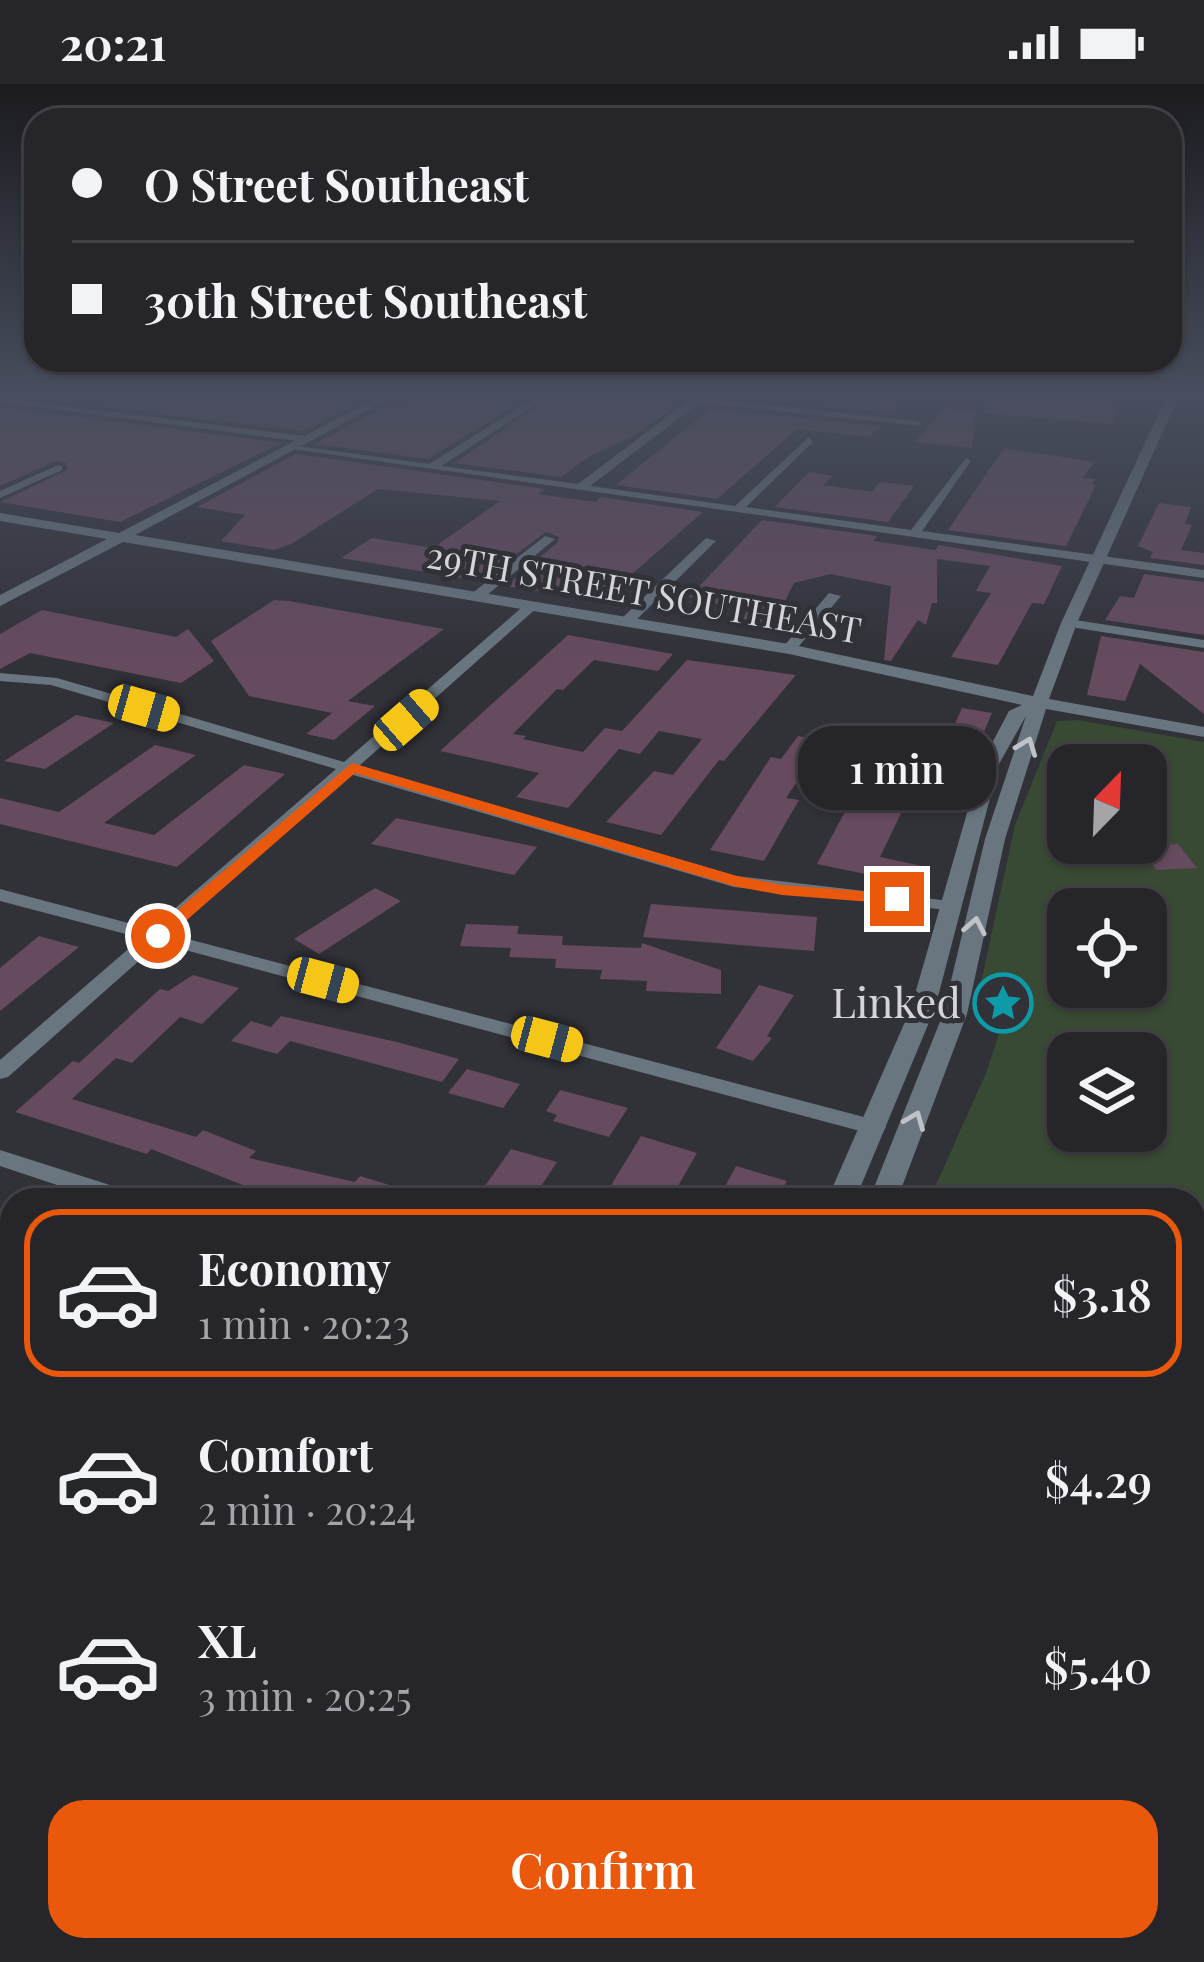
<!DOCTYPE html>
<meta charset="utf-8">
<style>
body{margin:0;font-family:"Playfair Display",serif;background:#313136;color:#f1f3f6;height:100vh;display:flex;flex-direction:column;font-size:45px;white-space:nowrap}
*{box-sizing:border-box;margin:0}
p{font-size:39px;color:#a3a5a8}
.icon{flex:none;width:66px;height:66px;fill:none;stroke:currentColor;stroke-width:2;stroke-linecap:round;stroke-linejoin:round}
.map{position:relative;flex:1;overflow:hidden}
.panel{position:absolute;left:0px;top:1104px;width:1206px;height:774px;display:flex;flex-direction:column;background:#25252a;border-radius:36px 36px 0 0;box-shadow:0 3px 9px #0004,0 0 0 3px #424247}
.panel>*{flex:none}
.guide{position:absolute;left:24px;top:24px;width:1158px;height:264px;border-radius:36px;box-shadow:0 3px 9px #0004,0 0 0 3px #424247;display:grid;align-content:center;height:264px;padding:0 48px;background:#25252a}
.needle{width:78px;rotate:23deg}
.controls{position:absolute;left:1047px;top:660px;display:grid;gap:24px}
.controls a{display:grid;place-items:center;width:120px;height:120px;border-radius:24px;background:#25252a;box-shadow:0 3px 9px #0004,0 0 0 3px #424247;font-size:60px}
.end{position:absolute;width:54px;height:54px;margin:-27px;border:15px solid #ea580c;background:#fff;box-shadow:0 0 0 6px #fff}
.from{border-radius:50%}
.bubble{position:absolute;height:84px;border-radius:36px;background:#25252a;box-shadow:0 3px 9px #0004,0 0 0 3px #424247;font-size:39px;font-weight:600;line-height:84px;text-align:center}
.car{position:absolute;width:36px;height:72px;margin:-36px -18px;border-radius:15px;box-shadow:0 0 9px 3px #0007;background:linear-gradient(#f5c518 24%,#345 0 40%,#f5c518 0 76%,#345 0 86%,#f5c518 0)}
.guide b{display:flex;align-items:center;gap:42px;height:114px;font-size:45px}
.guide b+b{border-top:3px solid #424247}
.guide i{width:30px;height:30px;background:#f1f3f6}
ul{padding:21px 0 0;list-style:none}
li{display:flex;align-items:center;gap:36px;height:168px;margin:0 24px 18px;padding:0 24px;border:6px solid transparent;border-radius:36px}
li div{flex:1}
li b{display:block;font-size:45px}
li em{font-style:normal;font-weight:600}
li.selected{border-color:#ea580c}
li>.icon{width:108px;height:108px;stroke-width:1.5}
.button{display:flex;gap:24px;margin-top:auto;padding:24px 48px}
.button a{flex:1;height:138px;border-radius:36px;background:#ea580c;color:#fff;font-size:48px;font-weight:600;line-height:138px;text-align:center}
.status{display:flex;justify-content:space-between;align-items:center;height:84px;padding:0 60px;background:#25252a;direction:ltr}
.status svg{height:33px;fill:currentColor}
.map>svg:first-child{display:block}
.green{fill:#384934;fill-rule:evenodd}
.building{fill:#664a5e}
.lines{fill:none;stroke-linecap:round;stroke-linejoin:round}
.minor{fill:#697680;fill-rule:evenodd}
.tertiary{fill:#697680;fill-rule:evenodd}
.oneway{stroke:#bfc2c7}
.route{fill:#ea580c}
.labels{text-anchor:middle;stroke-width:10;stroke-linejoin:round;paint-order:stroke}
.far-street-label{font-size:36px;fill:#d5d5d9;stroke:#313138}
.poi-label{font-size:42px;fill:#d5d5d9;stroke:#313138;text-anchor:end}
</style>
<div class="status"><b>20:21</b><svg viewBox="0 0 49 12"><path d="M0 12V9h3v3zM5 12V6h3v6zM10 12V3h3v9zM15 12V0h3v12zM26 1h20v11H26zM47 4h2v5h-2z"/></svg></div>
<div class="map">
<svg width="1204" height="1878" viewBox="0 0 1204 1878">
<rect width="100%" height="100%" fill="#313138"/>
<!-- green -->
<path class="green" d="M1078 636 1204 658V1834L1194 1830V1116H923L935 1103 986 989 1005 931 977 917 1015 741 1057 637ZM1068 681H1146V759H1068ZM1068 825H1146V903H1068ZM1068 969H1146V1047H1068Z"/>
<!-- building -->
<g class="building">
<polygon points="33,314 175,314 214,319 214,314 364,316 304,347"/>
<polygon points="418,314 500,320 500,314 527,314 428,375 315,360 391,319 405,321"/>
<polygon points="550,314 639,314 678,319 634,352 590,372 561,393 454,379"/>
<polygon points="745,314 855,314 903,319 893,330"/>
<polygon points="985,314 1116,314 1114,340 984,329"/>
<polygon points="0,323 281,359 120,438 0,418 67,386 66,379 56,377 0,402"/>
<polygon points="944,324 976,327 972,364 915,358"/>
<polygon points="710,325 880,342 869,353 797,345 717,415 616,401"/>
<polygon points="1004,364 1094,378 1083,394 1095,395 1092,400 1096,401 1066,462 948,446"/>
<polygon points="296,370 545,405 538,410 595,418 601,413 703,428 601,517 506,502 558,458 559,453 546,448 480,497 341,474 372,454 433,464 500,417 378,405 291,460 274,466 221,457 245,431 197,423"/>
<polygon points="809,388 833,392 823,401 872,408 880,398 914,402 888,438 775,423"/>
<polygon points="1159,419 1191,423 1185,440 1192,441 1181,466 1204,469 1204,481 1150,474 1153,468 1138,462"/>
<polygon points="762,436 877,452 873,457 935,466 939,461 1062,482 1044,520 1032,519 998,581 951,573 991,509 976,507 990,482 937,475 937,519 932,519 926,541 918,536 891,577 884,576 891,502 830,490 794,499 773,541 742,537 747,527 689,513"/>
<polygon points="1144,490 1204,498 1204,551 1105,536 1120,512 1134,514"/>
<polygon points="274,516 289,517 444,545 332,629 249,612 211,557"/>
<polygon points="42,526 176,553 188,545 214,577 181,599 30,569 0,585 0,550"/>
<polygon points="568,551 673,570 658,587 594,576 563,606 557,605 513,650 526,652 523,655 583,668 605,644 622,647 687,576 796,591 724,677 719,676 661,751 606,738 654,687 673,691 702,655 659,647 640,670 619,665 568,724 516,713 539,689 440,667"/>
<polygon points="1101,552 1204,568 1204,630 1140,580 1125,617 1087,611"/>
<polygon points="347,617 375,622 334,656 306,650"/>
<polygon points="962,624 992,629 980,657 969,655 930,724 906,719 880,773 922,782 918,801 817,780 885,653 944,664"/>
<polygon points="76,631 114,639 45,685 4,677"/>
<polygon points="798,652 825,657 786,714 799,716 764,777 710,766 771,673 781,675"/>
<polygon points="155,661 196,671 104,739 154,751 244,681 285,690 177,783 0,740 0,714 59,728"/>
<polygon points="396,734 537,763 514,791 371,760"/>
<polygon points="1178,760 1197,784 1156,786 1140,763"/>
<polygon points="375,804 401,817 319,870 294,855"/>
<polygon points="651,820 817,833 814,867 643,853"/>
<polygon points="466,840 519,842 517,850 563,852 562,861 641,864 642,859 721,886 721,910 646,907 647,897 600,895 602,886 555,884 556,875 509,873 511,864 460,862"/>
<polygon points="39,852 79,863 0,927 0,884"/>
<polygon points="193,891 239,904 202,940 180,933 132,979 116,974 72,1015 196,1053 203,1046 256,1067 249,1074 355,1098 360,1092 422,1111 421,1116 302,1116 248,1103 151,1065 147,1070 15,1028 73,977 79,979 160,905 168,907"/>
<polygon points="759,901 794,911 767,952 772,954 753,977 716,964"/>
<polygon points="281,932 397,958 459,975 442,998 290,957 277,970 231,957 251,937 271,943"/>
<polygon points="467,985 520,1000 503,1024 448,1009"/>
<polygon points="560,1006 628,1024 609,1053 553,1037 557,1031 546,1027"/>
<polygon points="641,1052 697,1069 670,1116 602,1116"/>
<polygon points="511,1065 557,1078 532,1116 475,1116"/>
<polygon points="736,1082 787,1097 778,1116 718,1116"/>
</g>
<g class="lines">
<!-- minor -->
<g class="minor">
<polygon points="0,314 305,352 310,355 305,358 0,318"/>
<polygon points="535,314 546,314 441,382 578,400 688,317 679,314 707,314 918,337 922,342 699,319 590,402 735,422 809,353 813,358 746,423 911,446 966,374 971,377 922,447 1204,486 1204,494 285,364 290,361 429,380"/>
<polygon points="58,381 62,382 62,386 0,414 0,407"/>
<polygon points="545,452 555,455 481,516 471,516 471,510"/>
<polygon points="706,454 716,457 631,541 621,541 621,535"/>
<polygon points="829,509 841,512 794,568 784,568 784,562"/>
<polygon points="527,519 539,522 359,682 736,792 950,817 959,823 957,827 734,803 350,690 169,850 883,1038 886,1043 883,1048 875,1051 159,859 8,993 0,995 0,976 141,854 0,817 0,805 151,845 336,685 51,601 0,597 0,589 57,594 344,678"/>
<polygon points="1069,535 1204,556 1204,564 1064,542 1064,536"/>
<polygon points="0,1066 138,1110 141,1116 102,1116 0,1082"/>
<polygon points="0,1587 12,1592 12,1625 0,1620"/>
<polygon points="535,1866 592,1866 597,1878 540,1878"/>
</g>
<!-- tertiary -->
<g class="tertiary">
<polygon points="377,314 391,314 135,451 789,560 1033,612 1061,539 1166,314 1178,314 1077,539 1049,615 1204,643 1204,653 1046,625 1005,755 967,930 897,1116 869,1116 943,930 985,755 1026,632 999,680 935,924 855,1116 827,1116 911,924 981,680 1009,627 1022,621 789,570 123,458 0,522 0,511 107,455 0,437 0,429 119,449"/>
<polygon points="503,1866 548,1866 543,1878 498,1878"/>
</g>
</g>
<!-- one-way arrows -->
<defs><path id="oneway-chevron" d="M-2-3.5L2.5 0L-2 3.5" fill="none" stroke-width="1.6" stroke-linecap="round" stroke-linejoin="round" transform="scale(3)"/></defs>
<g class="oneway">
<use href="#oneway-chevron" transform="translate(1027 662) rotate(-69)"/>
<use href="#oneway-chevron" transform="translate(975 842) rotate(-79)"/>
<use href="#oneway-chevron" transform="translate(915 1036) rotate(-68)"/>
</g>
<!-- sky -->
<linearGradient id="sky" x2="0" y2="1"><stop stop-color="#1b1b1f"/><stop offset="0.54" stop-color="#484e5e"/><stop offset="1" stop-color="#484e5e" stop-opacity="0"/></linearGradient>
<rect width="1204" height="577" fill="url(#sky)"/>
<!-- route -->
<polygon class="route" points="352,679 737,792 782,801 897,810 906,815 897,820 782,811 734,802 355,689 164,856 151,856 151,848"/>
<!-- icons -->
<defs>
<symbol id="sight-ring" viewBox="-11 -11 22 22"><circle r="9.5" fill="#313138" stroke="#0f9aa8" stroke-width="1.5"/><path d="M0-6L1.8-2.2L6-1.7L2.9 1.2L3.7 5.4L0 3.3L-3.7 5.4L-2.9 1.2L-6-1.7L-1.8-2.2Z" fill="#0f9aa8"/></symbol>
</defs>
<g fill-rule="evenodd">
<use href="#sight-ring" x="970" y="886" width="66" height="66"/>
</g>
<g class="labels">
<!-- far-street labels -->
<g class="far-street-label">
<text transform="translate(644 509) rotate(10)" y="13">29TH STREET SOUTHEAST</text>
</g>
<!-- poi labels -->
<g class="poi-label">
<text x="961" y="934">Linked</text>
</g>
</g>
</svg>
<div class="controls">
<a><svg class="needle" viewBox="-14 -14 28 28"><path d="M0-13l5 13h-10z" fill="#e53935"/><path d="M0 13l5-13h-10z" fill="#a3a5a8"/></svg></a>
<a><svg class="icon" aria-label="locate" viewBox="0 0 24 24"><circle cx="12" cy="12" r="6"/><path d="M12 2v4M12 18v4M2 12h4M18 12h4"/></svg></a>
<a><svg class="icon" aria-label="layers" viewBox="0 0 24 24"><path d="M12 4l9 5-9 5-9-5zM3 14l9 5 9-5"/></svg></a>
</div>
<i class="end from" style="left:158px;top:852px"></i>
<i class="end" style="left:897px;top:815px"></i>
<div class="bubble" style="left:798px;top:642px;width:198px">1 min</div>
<i class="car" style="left:144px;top:624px;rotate:106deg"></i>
<i class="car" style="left:406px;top:636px;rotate:49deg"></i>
<i class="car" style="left:323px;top:896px;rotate:105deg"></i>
<i class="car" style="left:547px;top:955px;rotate:105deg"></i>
<div class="guide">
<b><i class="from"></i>O Street Southeast</b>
<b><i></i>30th Street Southeast</b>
</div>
<section class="panel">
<ul>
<li class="selected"><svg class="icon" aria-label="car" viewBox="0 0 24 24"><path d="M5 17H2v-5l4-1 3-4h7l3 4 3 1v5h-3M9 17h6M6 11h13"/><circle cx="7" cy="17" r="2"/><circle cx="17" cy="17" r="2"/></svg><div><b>Economy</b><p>1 min · 20:23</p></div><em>$3.18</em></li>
<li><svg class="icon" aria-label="car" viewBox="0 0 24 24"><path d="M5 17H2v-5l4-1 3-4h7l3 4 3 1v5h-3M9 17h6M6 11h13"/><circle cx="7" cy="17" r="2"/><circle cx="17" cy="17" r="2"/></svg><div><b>Comfort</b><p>2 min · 20:24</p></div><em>$4.29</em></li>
<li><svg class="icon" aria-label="car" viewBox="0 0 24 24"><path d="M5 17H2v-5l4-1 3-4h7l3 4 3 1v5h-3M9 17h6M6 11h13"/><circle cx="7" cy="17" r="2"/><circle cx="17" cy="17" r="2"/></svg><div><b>XL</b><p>3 min · 20:25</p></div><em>$5.40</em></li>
</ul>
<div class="button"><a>Confirm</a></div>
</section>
</div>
